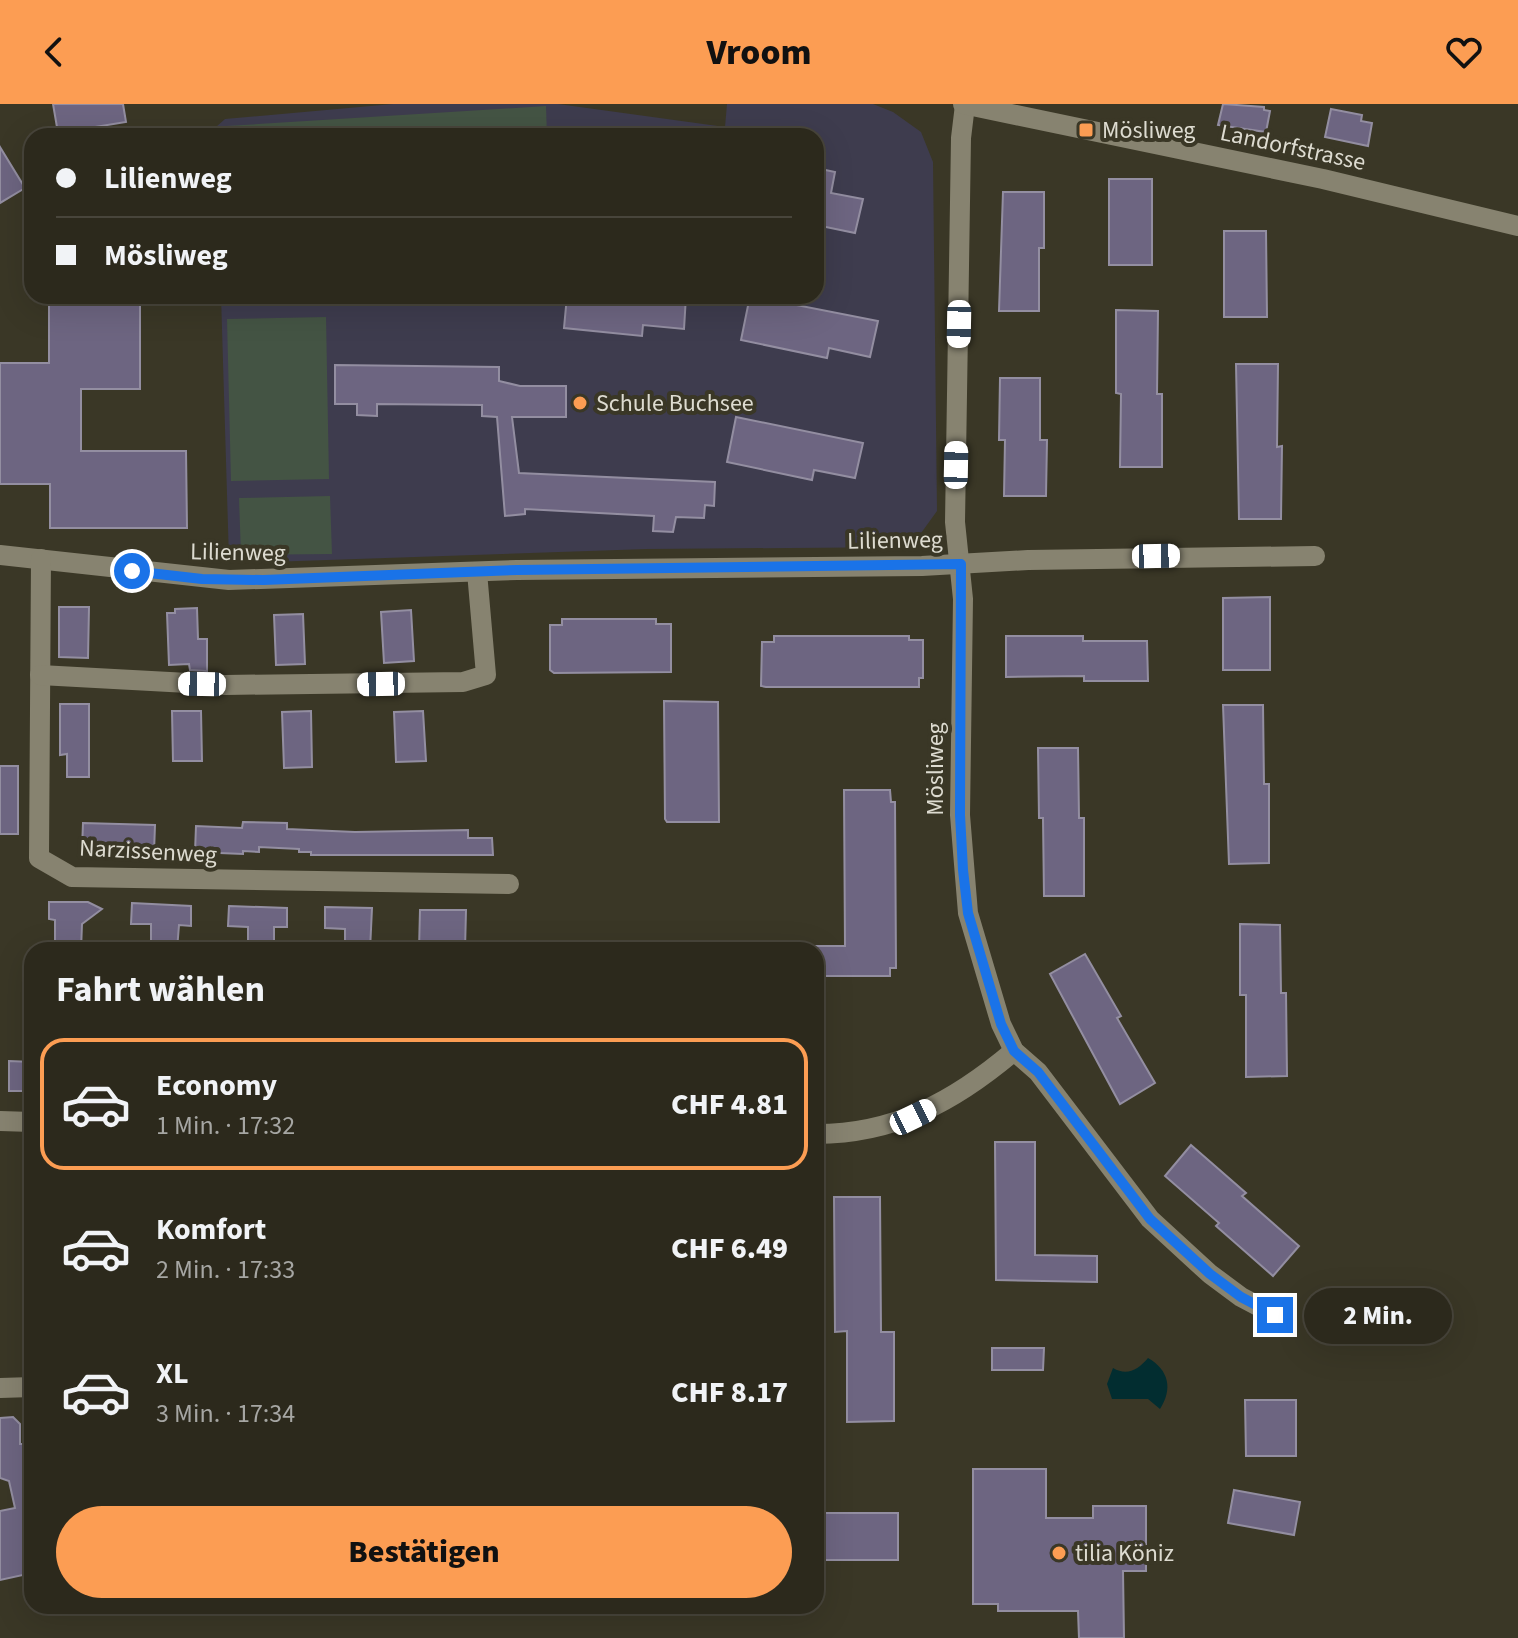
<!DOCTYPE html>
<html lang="de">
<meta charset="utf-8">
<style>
body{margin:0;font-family:"Source Sans 3",sans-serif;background:#383529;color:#f1f3f6;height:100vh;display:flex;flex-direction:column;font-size:30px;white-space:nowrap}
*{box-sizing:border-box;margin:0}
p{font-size:26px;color:#a6a6a3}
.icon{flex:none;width:44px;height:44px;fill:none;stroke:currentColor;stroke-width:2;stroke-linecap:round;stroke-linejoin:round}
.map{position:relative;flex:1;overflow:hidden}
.side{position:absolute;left:24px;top:838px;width:800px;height:672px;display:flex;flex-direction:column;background:#2c291c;border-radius:24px;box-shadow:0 8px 32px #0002,0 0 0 2px #48453b}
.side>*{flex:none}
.hud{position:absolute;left:24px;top:24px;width:800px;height:176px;border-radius:24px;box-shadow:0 8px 32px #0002,0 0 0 2px #48453b;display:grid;align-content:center;height:176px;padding:0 32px;background:#2c291c}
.end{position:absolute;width:36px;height:36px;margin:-18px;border:10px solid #1a73e8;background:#fff;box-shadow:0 0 0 4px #fff}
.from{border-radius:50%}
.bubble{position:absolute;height:56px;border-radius:28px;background:#2c291c;box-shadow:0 8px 32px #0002,0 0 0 2px #48453b;font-size:26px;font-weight:800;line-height:56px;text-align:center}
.car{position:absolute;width:24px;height:48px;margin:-24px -12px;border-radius:10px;box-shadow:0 0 6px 2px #0007;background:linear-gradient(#fff 24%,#345 0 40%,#fff 0 76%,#345 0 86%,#fff 0)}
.hud b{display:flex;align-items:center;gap:28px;height:76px;font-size:30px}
.hud b+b{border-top:2px solid #48453b}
.hud i{width:20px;height:20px;background:#f1f3f6}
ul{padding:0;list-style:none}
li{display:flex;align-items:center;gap:24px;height:132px;margin:0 16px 12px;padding:0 16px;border:4px solid transparent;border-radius:24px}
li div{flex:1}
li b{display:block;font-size:30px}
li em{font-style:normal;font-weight:800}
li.current{border-color:#fc9d53}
li>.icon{width:72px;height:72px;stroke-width:1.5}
h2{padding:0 32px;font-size:36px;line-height:96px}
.button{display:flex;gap:16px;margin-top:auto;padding:16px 32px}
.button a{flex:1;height:92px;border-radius:48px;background:#fc9d53;color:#111;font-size:32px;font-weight:800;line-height:92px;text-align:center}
header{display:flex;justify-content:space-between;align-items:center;height:104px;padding:0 32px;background:#fc9d53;color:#111;font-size:36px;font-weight:800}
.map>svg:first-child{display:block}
.education{fill:#3e3c4e}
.green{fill:#445444}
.water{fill:#022d30}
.building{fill:#6d6581;stroke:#938ea1;stroke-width:2}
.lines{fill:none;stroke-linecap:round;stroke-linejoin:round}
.minor{stroke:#878370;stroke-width:20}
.tertiary{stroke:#878370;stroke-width:20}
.route{stroke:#1a73e8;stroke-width:10}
.poi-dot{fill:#fc9d53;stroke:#3a3726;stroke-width:3}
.labels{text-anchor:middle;stroke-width:8;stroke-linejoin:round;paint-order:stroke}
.poi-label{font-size:24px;fill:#dddbd0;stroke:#3a3726;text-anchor:start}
.street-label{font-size:24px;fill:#dddbd0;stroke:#3a3726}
</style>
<header><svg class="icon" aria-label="back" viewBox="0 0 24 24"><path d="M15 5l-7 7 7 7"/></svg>Vroom<svg class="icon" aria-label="heart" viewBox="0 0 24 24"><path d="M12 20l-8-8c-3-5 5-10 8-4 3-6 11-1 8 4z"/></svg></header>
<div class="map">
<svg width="1518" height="1534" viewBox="0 0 1518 1534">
<rect width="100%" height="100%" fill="#3a3726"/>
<!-- education -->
<polygon class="education" points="393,0 558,0 725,23 727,0 873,0 893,8 921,28 933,58 937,407 911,443 647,445 269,458 229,456 221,192 816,192 816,32 216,32 216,23 225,15"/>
<!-- green -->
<g class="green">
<polygon points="546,2 547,32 227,32 226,22"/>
<polygon points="326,213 329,375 231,377 227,215"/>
<polygon points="330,392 332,450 241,451 239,394"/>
</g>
<!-- water -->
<path class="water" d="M1148 1254C1169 1266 1173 1285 1160 1305L1148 1295H1112L1107 1280 1113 1264C1127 1272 1138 1266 1148 1254Z"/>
<!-- building -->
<g class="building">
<polygon points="53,0 123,0 126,18 58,29"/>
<polygon points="1223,0 1264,3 1264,6 1270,7 1266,28 1218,21"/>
<polygon points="1331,5 1362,11 1361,17 1372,19 1368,42 1325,33"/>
<polygon points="0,43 25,84 0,99"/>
<polygon points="816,64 835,68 831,89 863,95 855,129 816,121"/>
<rect x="1109" y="75" width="43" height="86"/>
<polygon points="1003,88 1044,88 1044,144 1039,144 1039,207 999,207"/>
<polygon points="1224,127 1266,127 1267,213 1224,213"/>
<polygon points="49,192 140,192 140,285 81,285 81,347 186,347 187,424 50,424 50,380 0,380 0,259 49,259"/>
<polygon points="567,192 686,192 684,225 643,221 642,232 564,224"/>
<polygon points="750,192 878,217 870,253 829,244 827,254 741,236"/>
<polygon points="1116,206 1158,207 1157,290 1162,290 1162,363 1120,363 1121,290 1116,289"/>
<polygon points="1236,260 1278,260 1277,343 1282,342 1281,415 1239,415"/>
<polygon points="335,261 499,263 499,277 520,282 566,282 566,313 512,313 519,369 715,378 714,402 705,401 704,414 676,413 673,428 653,427 654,412 525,405 525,410 505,412 497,313 482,312 482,301 377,300 377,312 357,311 357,300 335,300"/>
<polygon points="1000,274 1040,274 1040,336 1047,336 1046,392 1004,392 1005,336 999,336"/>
<polygon points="736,313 863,339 855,374 814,366 812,376 727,358"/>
<polygon points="1270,493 1270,566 1223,566 1223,494"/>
<polygon points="59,503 89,503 88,554 59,553"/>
<polygon points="197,504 198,535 207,535 207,567 190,566 189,560 169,561 167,509 175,509 175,505"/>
<polygon points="411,506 414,557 384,559 381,508"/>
<polygon points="303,510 305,560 276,561 274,511"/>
<polygon points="562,515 656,515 656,520 671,520 671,568 554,569 550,566 550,521 562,521"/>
<polygon points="774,532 909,532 909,536 923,536 923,574 919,574 919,583 766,583 761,582 762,538 774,538"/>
<polygon points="1006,532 1083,532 1083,537 1147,537 1148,577 1084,577 1084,572 1006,573"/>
<polygon points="664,597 718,598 719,718 667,718 665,715"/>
<polygon points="60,600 89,600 89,673 67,673 67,650 60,651"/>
<polygon points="1223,601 1263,601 1264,680 1269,680 1269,759 1229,760"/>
<polygon points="172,607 201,607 202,657 173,657"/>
<polygon points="311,607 312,663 284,664 282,608"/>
<polygon points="423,607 426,657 396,658 394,608"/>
<polygon points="1038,644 1078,644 1079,714 1084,714 1084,792 1044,792 1043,714 1039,714"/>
<rect x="0" y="662" width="18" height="68"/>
<polygon points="844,686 890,686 891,698 895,698 896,864 890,864 890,872 816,872 816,842 845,842"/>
<polygon points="243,718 287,719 287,725 355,728 468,726 468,734 492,734 493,751 311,751 311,748 299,748 299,745 259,743 259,748 243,747 243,750 195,748 196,722 242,724"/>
<polygon points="83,719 155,721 154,748 82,745"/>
<polygon points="49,798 88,798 102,805 82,820 81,846 55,846 55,816 49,815"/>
<polygon points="132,799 191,802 191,822 179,821 177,846 151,846 151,820 131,820"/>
<polygon points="229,802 287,804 287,823 274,823 274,846 248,846 248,823 228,822"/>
<polygon points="325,803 372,804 370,846 345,846 345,825 325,824"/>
<polygon points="420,806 466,806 465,846 419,846"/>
<polygon points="1240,820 1280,821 1281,889 1286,889 1287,972 1246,973 1246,891 1240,891"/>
<polygon points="1085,850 1121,912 1117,914 1155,979 1120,1000 1050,870"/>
<polygon points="9,957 32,958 32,987 9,987"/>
<polygon points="995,1038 1035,1038 1035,1151 1097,1152 1097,1178 996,1176"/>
<polygon points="1191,1041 1246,1089 1242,1092 1299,1142 1273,1172 1216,1122 1219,1119 1165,1072"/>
<polygon points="834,1093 880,1093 881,1228 894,1228 894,1317 847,1318 847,1227 835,1228"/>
<polygon points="992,1244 1044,1244 1043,1266 992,1266"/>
<polygon points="1245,1296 1296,1296 1296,1352 1246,1352"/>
<polygon points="13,1313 20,1320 20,1340 25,1340 32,1378 32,1469 0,1476 0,1407 15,1404 9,1377 0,1374 0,1314"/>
<polygon points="973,1365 1046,1365 1046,1414 1093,1414 1093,1402 1146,1402 1146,1467 1123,1467 1124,1534 1079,1534 1078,1507 998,1507 998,1500 973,1500"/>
<polygon points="1234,1386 1300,1398 1294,1431 1228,1419"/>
<rect x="816" y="1409" width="82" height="47"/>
</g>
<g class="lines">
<!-- minor -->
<g class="minor">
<polyline points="965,1 961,34 955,418 963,495 960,711 968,809 1001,920 1014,947 1038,968 1150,1115 1210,1170 1241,1193 1275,1211"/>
<polyline points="0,451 229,476 517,466 922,462 1028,456 1315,452"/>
<polyline points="41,455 39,754 72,773 509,780"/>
<polyline points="40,571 225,581 463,578 486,571 477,468"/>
<polyline points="0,1017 32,1018"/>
<path d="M816 1030C895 1030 955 997 1014 947"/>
<polyline points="0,1284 32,1283"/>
</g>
<!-- tertiary -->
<polyline class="tertiary" points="963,0 1323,75 1518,122"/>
</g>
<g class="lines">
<!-- route -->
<polyline class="route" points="132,467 202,475 263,476 517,466 961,460 960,711 963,766 968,809 1001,920 1014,947 1038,968 1150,1115 1210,1170 1241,1193 1275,1211"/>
</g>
<!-- markers -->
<g class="poi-dot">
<rect x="1078" y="18" width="16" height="16" rx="4"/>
<circle cx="580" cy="299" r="8"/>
<circle cx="1059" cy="1449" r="8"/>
</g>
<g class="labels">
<!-- poi labels -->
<g class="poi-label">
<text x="1102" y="34">Mösliweg</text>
<text x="596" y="307">Schule Buchsee</text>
<text x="1075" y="1457">tilia Köniz</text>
</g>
<!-- street labels -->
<g class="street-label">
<text transform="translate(1293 43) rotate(12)" y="8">Landorfstrasse</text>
<text transform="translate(895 436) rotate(-1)" y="8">Lilienweg</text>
<text transform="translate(238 448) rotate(1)" y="8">Lilienweg</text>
<text transform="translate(935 665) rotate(-90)" y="8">Mösliweg</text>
<text transform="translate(148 747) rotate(3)" y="8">Narzissenweg</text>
</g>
</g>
</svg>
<i class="end from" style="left:132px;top:467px"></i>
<i class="end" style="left:1275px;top:1211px"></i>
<div class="bubble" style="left:1304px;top:1184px;width:148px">2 Min.</div>
<i class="car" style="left:959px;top:220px;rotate:181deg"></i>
<i class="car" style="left:956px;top:361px;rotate:1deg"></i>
<i class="car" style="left:1156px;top:452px;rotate:89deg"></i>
<i class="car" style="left:202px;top:580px;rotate:271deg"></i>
<i class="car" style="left:381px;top:580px;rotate:269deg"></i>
<i class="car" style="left:913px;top:1013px;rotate:64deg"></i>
<div class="hud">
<b><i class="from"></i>Lilienweg</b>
<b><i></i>Mösliweg</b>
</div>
<section class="side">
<h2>Fahrt wählen</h2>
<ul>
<li class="current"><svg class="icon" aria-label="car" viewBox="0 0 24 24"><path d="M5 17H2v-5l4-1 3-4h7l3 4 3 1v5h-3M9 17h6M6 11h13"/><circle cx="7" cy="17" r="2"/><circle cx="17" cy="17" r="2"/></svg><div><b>Economy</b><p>1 Min. · 17:32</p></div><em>CHF 4.81</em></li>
<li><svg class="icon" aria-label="car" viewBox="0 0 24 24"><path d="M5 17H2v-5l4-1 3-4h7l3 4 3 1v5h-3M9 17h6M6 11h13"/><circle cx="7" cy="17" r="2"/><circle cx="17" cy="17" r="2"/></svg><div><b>Komfort</b><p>2 Min. · 17:33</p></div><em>CHF 6.49</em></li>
<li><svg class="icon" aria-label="car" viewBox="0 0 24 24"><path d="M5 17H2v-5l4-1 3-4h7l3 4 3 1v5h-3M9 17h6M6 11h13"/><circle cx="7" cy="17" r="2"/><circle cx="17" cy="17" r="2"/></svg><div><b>XL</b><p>3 Min. · 17:34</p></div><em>CHF 8.17</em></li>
</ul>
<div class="button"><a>Bestätigen</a></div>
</section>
</div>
